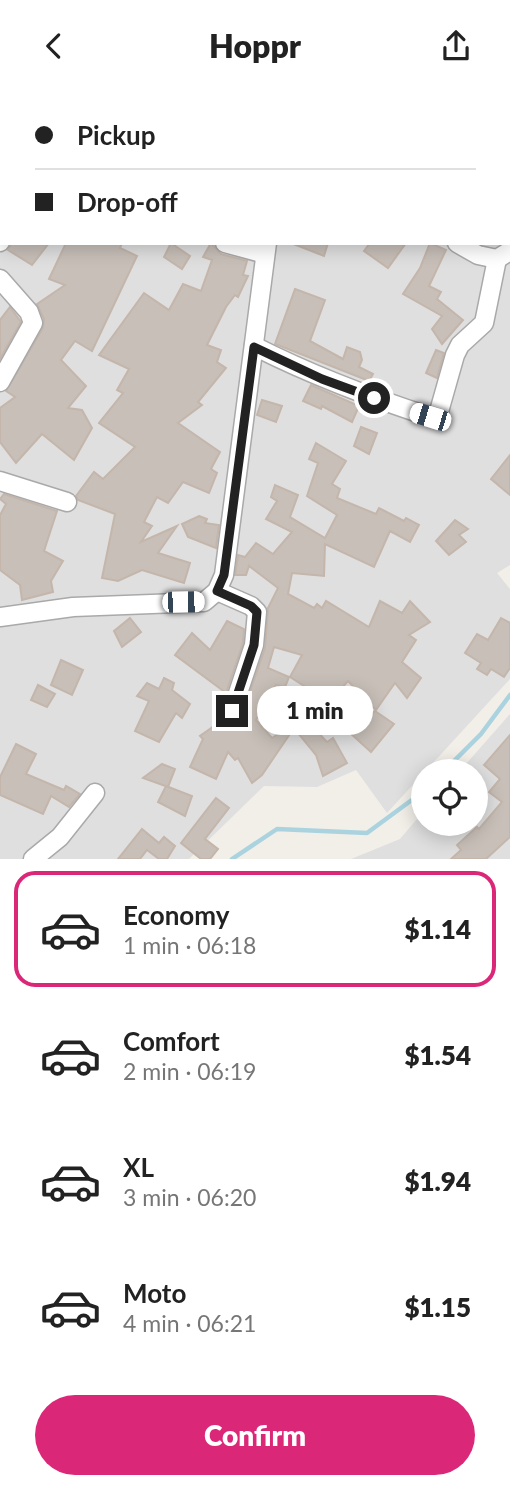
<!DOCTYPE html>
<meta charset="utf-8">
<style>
body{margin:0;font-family:Lato,sans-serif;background:#f2f2f2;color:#222;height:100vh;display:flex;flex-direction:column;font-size:26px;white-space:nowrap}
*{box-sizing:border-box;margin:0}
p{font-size:23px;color:#767676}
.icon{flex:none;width:38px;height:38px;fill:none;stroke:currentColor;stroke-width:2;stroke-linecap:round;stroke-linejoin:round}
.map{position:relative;height:768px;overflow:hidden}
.drawer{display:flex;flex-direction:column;background:#fff;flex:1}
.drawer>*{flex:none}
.top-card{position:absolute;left:0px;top:0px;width:511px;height:154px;box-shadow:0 4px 18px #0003;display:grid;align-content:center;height:154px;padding:0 35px;background:#fff}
.tools{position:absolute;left:411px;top:668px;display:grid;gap:14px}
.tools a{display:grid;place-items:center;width:77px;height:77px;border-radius:50%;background:#fff;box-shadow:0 4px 18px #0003;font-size:35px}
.end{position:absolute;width:32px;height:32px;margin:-16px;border:9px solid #222;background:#fff;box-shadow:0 0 0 4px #fff}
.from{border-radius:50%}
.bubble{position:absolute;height:49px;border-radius:24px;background:#fff;box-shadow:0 4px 18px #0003;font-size:23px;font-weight:800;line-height:49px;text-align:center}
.car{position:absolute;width:21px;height:42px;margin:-21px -10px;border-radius:9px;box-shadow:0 0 5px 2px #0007;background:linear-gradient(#fff 24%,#345 0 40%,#fff 0 76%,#345 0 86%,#fff 0)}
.top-card b{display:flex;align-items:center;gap:24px;height:66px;font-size:26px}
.top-card b+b{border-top:2px solid #e0e0e0}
.top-card i{width:18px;height:18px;background:#222}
ul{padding:12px 0 0;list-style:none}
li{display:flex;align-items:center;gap:21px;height:116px;margin:0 14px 10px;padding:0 21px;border:4px solid transparent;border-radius:21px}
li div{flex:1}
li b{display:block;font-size:26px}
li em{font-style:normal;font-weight:800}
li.selected{border-color:#db2777}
li>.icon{width:63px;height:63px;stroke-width:1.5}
.button{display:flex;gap:14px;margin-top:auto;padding:14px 35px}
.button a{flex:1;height:80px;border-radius:42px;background:#db2777;color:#fff;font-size:28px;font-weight:800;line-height:80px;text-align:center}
header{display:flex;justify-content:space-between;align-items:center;height:91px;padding:0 35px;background:#fff;font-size:32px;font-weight:800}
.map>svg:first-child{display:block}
.residential{fill:#e0dfdf;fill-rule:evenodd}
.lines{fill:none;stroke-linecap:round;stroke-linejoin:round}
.stream{stroke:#aad3df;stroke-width:4.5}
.building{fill:#c7bfb8;stroke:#c4b6ab;stroke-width:2;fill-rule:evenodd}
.street-casing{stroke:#a9a9a9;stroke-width:21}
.street{stroke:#fff;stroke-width:18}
.route{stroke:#222;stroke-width:9}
</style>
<header><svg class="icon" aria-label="back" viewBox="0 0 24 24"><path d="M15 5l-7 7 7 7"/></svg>Hoppr<svg class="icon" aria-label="share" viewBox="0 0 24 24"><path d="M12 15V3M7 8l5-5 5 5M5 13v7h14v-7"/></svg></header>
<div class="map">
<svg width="510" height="768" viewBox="0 0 510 768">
<rect width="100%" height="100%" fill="#f2efe9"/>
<!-- residential -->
<g class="residential">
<path d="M0 0H510V474L497 482 510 498V588L387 722 356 679 317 696 264 695 189 768H0ZM2 2H509V152H2Z"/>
<polygon points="510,623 510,768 351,768 400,748 423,721 424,733 476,733 476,681 459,681"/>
</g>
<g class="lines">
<!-- stream -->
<g class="stream">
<polyline points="443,681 481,643 510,604"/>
<polyline points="232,768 277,738 367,742 424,700"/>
</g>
</g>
<!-- building -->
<g class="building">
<polygon points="12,152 49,152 32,174 8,159"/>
<polygon points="66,152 122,152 120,157 137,165 92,260 75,250 61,269 86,295 68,317 82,319 92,337 74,369 42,343 16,372 0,351 0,317 15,306 6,300 43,237 44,228 37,213 65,194 49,188"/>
<polygon points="171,152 190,165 182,178 164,166"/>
<polygon points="211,152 221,163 247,170 243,184 248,185 238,206 235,204 226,216 207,254 221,259 217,271 226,277 198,311 202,314 178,332 220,361 211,378 217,382 209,402 183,391 168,412 157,406 144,431 152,435 141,451 177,435 158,462 190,472 184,492 142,479 118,490 102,487 115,423 78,409 76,405 94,381 103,388 135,356 99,332 123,302 117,299 129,278 99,264 144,202 169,219 183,193 201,200 212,169 203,166"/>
<polygon points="291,152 328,152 324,165"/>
<polygon points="370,152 406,152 388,177 364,160"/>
<polygon points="430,152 446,159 429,195 441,201 437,208 463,229 442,253 432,238 442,225 403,203 420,177"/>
<polygon points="295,198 325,209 310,250 343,268 347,256 360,261 362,269 359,276 373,283 369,290 275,253"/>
<polygon points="10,216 21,231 0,268 0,229"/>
<polygon points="436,259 444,262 437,287 426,282"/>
<polygon points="311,294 359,315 352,331 322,315 321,318 303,310"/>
<polygon points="262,309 282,315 276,331 257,324"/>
<polygon points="361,336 377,342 369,363 354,355"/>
<path d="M316 352 346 370 332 393 340 398 337 407 376 423 379 417 404 430 406 427 419 434 410 451 390 440 374 476 325 453 324 485 292 482 288 503 314 517 317 513 322 517 326 510 369 536 380 510 402 522 410 510 430 531 409 544 416 549 402 571 421 587 407 607 395 592 376 619 348 590 323 618 313 609 319 621 310 633 327 651 333 647 347 672 323 685 316 664 294 637 262 684 252 692 238 667 235 669 228 661 216 688 190 676 203 648 200 645 224 628 235 631 242 624 265 557 268 517 278 497 249 475 246 484H235L238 464 245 466 256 452 273 463 292 441 266 428 277 410 271 406 275 394 298 404 290 426 325 447 337 424 307 405 318 372 309 368ZM274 556 302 564 290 586 315 602 288 629 292 634 272 647 256 629 276 594 285 596 289 586 268 577Z"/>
<polygon points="510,364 510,404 491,388"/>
<polygon points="4,403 57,420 44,460 63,470 51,490 53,501 22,509 20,494 0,479 0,424 6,413 0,408"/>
<polygon points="199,425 207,428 205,432 219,434 216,457 188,446 182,433"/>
<polygon points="455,429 468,438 459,444 466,451 449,464 436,450"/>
<polygon points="130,527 141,541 122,556 114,540"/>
<polygon points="501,527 510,532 510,577 504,586 491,578 487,584 477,578 481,572 465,562 477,543 488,549"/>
<polygon points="227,530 244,538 243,552 226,602 175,564 192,542 210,559"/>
<polygon points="61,569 83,579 72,604 51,594"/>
<polygon points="164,587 174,592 172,599 190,613 182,627 176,622 159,651 135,640 149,610 137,605 147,592 159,598"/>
<polygon points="38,594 55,603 47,616 31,609"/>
<polygon points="375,620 394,633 371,661 348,640"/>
<polygon points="510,644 510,746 486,768 451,768 461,759 457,754 477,736 479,738 502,711 489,701 500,688 484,674"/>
<polygon points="16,653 36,663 26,683 64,699 66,695 80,703 69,716 51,705 43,723 0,704 0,686"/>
<polygon points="162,673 175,678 168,696 143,687"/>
<polygon points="166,695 192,705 185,725 158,711"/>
<polygon points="216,707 229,717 205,748 218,758 210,768 201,768 181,752"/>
<polygon points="142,738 159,752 164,746 175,755 167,768 159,768 147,759 140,768 118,768"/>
</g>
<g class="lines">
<defs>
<g id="street">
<polyline points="436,0 436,2"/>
<polyline points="43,2 44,0"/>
<polyline points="285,2 285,0"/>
<polyline points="509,16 510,14"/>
<polyline points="509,136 510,138"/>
<polyline points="0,151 2,147"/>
<polyline points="225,152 265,163"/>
<polyline points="457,152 478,164 497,168 510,160"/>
<polyline points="0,188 29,221 33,232 0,291"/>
<path d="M254 255C311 284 369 306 431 326L438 324 455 264 460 254 484 232 497 168"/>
<polyline points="0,390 67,411"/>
<polyline points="217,500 251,515 257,521 254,554 232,620"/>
<polyline points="0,526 73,516 204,511 217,500 224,484 267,152"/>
<polyline points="33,768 60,746 95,702"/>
</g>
</defs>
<!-- street casing -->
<use href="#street" class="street-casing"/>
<!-- street -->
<use href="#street" class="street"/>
</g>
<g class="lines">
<!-- route -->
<polyline class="route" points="232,620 254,554 257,521 251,515 217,500 224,484 254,256 322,288 374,307"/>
</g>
</svg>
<div class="tools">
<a><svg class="icon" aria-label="locate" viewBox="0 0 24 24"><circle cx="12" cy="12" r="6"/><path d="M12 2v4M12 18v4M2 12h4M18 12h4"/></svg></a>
</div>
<i class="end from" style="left:374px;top:307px"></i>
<i class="end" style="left:232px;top:620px"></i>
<div class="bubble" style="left:257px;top:595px;width:116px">1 min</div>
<i class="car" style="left:430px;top:326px;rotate:287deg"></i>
<i class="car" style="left:183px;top:511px;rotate:89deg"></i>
<div class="top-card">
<b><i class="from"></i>Pickup</b>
<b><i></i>Drop-off</b>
</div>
</div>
<section class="drawer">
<ul>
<li class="selected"><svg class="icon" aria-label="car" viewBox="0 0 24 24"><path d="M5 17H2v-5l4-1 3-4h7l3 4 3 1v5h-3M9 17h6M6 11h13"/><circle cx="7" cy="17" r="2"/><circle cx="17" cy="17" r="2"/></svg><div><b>Economy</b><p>1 min · 06:18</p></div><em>$1.14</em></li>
<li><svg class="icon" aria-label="car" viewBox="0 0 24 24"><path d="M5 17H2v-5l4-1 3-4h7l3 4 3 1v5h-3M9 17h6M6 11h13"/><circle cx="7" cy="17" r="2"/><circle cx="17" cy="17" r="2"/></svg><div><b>Comfort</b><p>2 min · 06:19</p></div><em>$1.54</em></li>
<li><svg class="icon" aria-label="car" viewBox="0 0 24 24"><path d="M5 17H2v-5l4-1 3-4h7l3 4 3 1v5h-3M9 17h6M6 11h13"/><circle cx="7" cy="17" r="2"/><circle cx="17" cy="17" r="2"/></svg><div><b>XL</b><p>3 min · 06:20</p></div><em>$1.94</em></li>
<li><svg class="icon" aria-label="car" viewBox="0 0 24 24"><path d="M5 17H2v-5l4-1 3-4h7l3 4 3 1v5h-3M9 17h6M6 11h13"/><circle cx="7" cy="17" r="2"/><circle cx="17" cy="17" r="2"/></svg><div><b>Moto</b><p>4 min · 06:21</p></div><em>$1.15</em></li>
</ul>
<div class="button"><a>Confirm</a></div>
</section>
